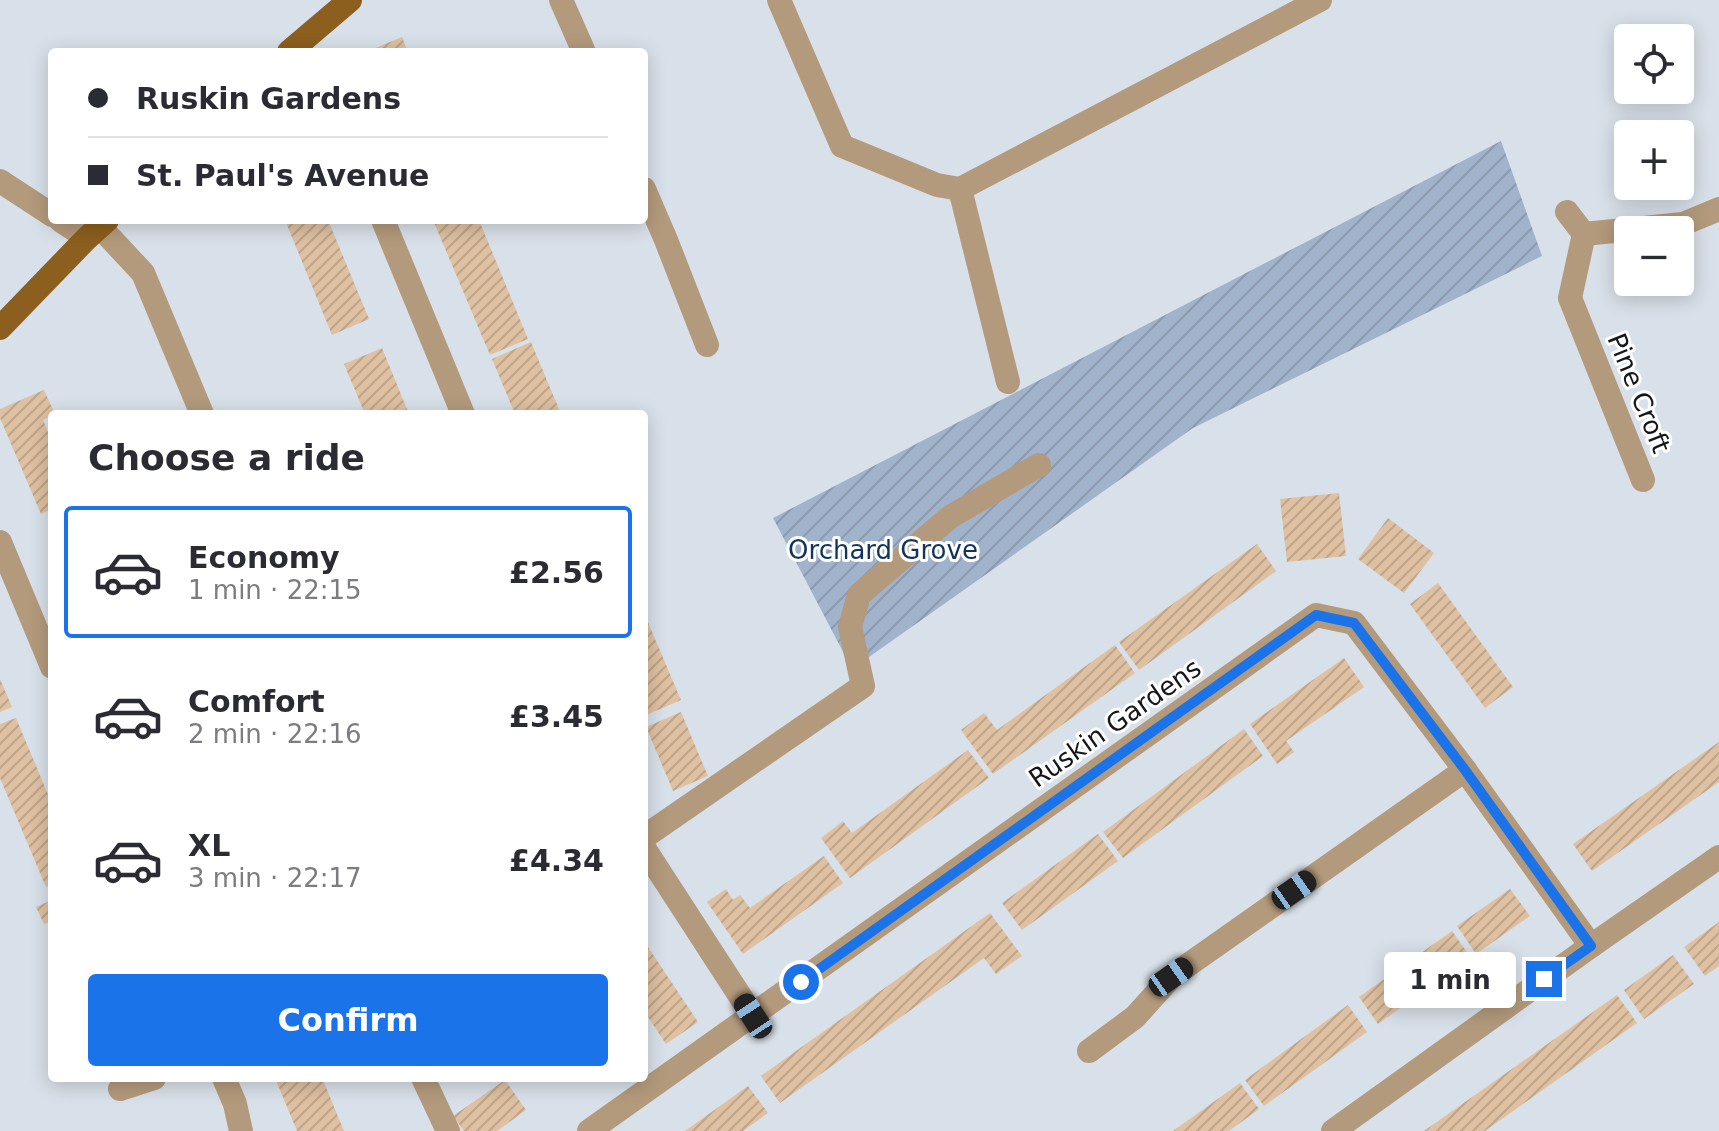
<!DOCTYPE html>
<meta charset="utf-8">
<style>
body{margin:0;font-family:"DejaVu Sans",sans-serif;background:#f2f2f3;color:#2b2b33;height:100vh;display:flex;flex-direction:column;font-size:30px;white-space:nowrap}
*{box-sizing:border-box;margin:0}
p{font-size:26px;color:#7c7c81}
.icon{flex:none;width:44px;height:44px;fill:none;stroke:currentColor;stroke-width:2;stroke-linecap:round;stroke-linejoin:round}
.map{position:relative;flex:1;overflow:hidden}
.side{position:absolute;left:48px;top:410px;width:600px;height:672px;display:flex;flex-direction:column;background:#fff;border-radius:8px;box-shadow:0 4px 20px #0003}
.side>*{flex:none}
.banner{position:absolute;left:48px;top:48px;width:600px;height:176px;border-radius:8px;box-shadow:0 4px 20px #0003;display:grid;align-content:center;height:176px;padding:0 40px;background:#fff}
.fabs{position:absolute;left:1614px;top:24px;display:grid;gap:16px}
.fabs a{display:grid;place-items:center;width:80px;height:80px;border-radius:8px;background:#fff;box-shadow:0 4px 20px #0003;font-size:40px}
.end{position:absolute;width:36px;height:36px;margin:-18px;border:10px solid #1a73e8;background:#fff;box-shadow:0 0 0 4px #fff}
.from{border-radius:50%}
.bubble{position:absolute;height:56px;border-radius:8px;background:#fff;box-shadow:0 4px 20px #0003;font-size:26px;font-weight:600;line-height:56px;text-align:center}
.car{position:absolute;width:24px;height:48px;margin:-24px -12px;border-radius:10px;box-shadow:0 0 6px 2px #0007;background:linear-gradient(#222 24%,#8ab4d8 0 40%,#222 0 76%,#8ab4d8 0 86%,#222 0)}
.banner b{display:flex;align-items:center;gap:28px;height:76px;font-size:30px}
.banner b+b{border-top:2px solid #e1e1e2}
.banner i{width:20px;height:20px;background:#2b2b33}
ul{padding:0;list-style:none}
li{display:flex;align-items:center;gap:24px;height:132px;margin:0 16px 12px;padding:0 24px;border:4px solid transparent;border-radius:8px}
li div{flex:1}
li b{display:block;font-size:30px}
li em{font-style:normal;font-weight:600}
li.on{border-color:#1a73e8}
li>.icon{width:72px;height:72px;stroke-width:1.5}
h2{padding:0 40px;font-size:36px;line-height:96px}
.primary-button{display:flex;gap:16px;margin-top:auto;padding:16px 40px}
.primary-button a{flex:1;height:92px;border-radius:8px;background:#1a73e8;color:#fff;font-size:32px;font-weight:600;line-height:92px;text-align:center}
.map>svg:first-child{display:block}
.garden{fill:url(#garden-furrows)}
.building{fill:url(#building-hatch)}
.lines{fill:none;stroke-linecap:round;stroke-linejoin:round}
.minor{stroke:#b39a7c;stroke-width:24}
.major{stroke:#8c5f1e;stroke-width:24}
.route{stroke:#1a73e8;stroke-width:10}
.labels{text-anchor:middle;stroke-width:6;stroke-linejoin:round;paint-order:stroke}
.street-label{font-size:26px;fill:#14161a;stroke:#fff}
.park-label{font-size:26px;fill:#11345e;stroke:#fff}
</style>
<div class="map">
<svg width="1719" height="1131" viewBox="0 0 1719 1131">
<defs>
<pattern id="garden-furrows" width="10" height="10" patternUnits="userSpaceOnUse" patternTransform="scale(2)"><rect width="10" height="10" fill="#a1b3cb"/><path d="M-1 1l2-2M0 10L10 0M9 11l2-2" fill="none" stroke="#8a99ae"/></pattern>
<pattern id="building-hatch" width="6" height="6" patternUnits="userSpaceOnUse" patternTransform="scale(2)"><rect width="6" height="6" fill="#dfc1a1"/><path d="M-1 1l2-2M0 6l6-6M5 7l2-2" fill="none" stroke="#bea58a"/></pattern>
</defs>
<rect width="100%" height="100%" fill="#d8e0e9"/>
<!-- garden -->
<polygon class="garden" points="1501,141 1542,256 1193,428 852,669 773,518"/>
<!-- building -->
<g class="building">
<polygon points="402,37 408,52 366,52"/>
<polygon points="285,220 328,220 369,319 332,335"/>
<polygon points="433,220 479,220 528,339 490,355"/>
<polygon points="531,342 561,414 515,414 492,359"/>
<polygon points="382,348 409,414 365,414 344,364"/>
<polygon points="44,390 55,414 43,420 52,442 52,509 41,514 0,418 0,409"/>
<polygon points="1339,493 1346,556 1287,562 1280,499"/>
<polygon points="1388,518 1434,553 1404,593 1358,559"/>
<polygon points="1257,544 1276,571 1139,670 1119,642"/>
<polygon points="1438,583 1513,687 1485,708 1410,604"/>
<polygon points="644,613 681,700 644,716"/>
<polygon points="1115,645 1135,673 993,774 961,730 984,713 997,730"/>
<polygon points="1344,658 1364,687 1286,741 1294,752 1277,764 1250,724"/>
<polygon points="0,679 12,707 0,712"/>
<polygon points="681,712 708,776 673,791 646,727"/>
<polygon points="16,718 52,804 52,884 46,887 0,778 0,724"/>
<polygon points="1244,729 1263,756 1123,858 1103,832"/>
<polygon points="1719,742 1719,782 1592,871 1573,844"/>
<polygon points="968,750 989,778 850,878 821,838 843,821 852,833"/>
<polygon points="1098,834 1118,861 1022,930 1002,903"/>
<polygon points="824,856 843,883 743,954 707,902 726,889 733,900 740,895 750,908"/>
<polygon points="1510,889 1530,916 1476,954 1457,926"/>
<polygon points="52,900 52,921 44,924 36,907"/>
<polygon points="990,913 1022,956 996,974 984,958 780,1103 761,1076"/>
<polygon points="1719,922 1719,966 1705,976 1684,947"/>
<polygon points="1452,931 1471,958 1378,1024 1359,997"/>
<polygon points="644,941 698,1022 666,1044 644,1011"/>
<polygon points="1673,955 1694,984 1644,1019 1624,990"/>
<polygon points="1617,995 1637,1023 1485,1131 1424,1131"/>
<polygon points="1348,1005 1367,1032 1264,1106 1245,1080"/>
<polygon points="275,1078 322,1078 344,1131 297,1131"/>
<polygon points="505,1080 526,1110 497,1131 464,1131 453,1116"/>
<polygon points="1240,1083 1259,1109 1229,1131 1173,1131"/>
<polygon points="748,1086 768,1113 743,1131 685,1131"/>
</g>
<g class="lines">
<!-- minor -->
<g class="minor">
<polyline points="561,0 584,52"/>
<polyline points="779,0 842,146 937,185 960,189 1320,0"/>
<polyline points="0,181 52,215"/>
<polyline points="644,189 666,240 707,345"/>
<polyline points="960,189 1008,382"/>
<polyline points="1567,212 1584,234 1683,224 1719,209"/>
<polyline points="60,220 87,238"/>
<polyline points="383,220 463,414"/>
<polyline points="100,227 143,273 202,414"/>
<polyline points="1584,234 1570,298 1643,480"/>
<polyline points="0,542 52,667"/>
<polyline points="644,837 863,686 850,627 859,595 950,517 1039,465"/>
<polyline points="644,848 753,1016"/>
<polyline points="1089,1051 1135,1017 1171,977 1465,770"/>
<polyline points="224,1078 235,1104 241,1131"/>
<polyline points="423,1078 448,1131"/>
<polyline points="120,1089 154,1078"/>
<polyline points="589,1131 1316,615 1354,623 1465,770 1591,946"/>
<polyline points="1333,1131 1591,946 1719,857"/>
</g>
<!-- major -->
<g class="major">
<polyline points="289,52 350,0"/>
<polyline points="0,328 87,238 107,220"/>
</g>
</g>
<g class="lines">
<!-- route -->
<polyline class="route" points="801,982 1316,615 1354,623 1465,770 1591,946 1544,979"/>
</g>
<g class="labels">
<!-- street labels -->
<g class="street-label">
<text transform="translate(1639 393) rotate(68)" y="9">Pine Croft</text>
<text transform="translate(1115 723) rotate(-35)" y="9">Ruskin Gardens</text>
</g>
<!-- park labels -->
<g class="park-label">
<text x="883" y="559">Orchard Grove</text>
</g>
</g>
</svg>
<div class="fabs">
<a><svg class="icon" aria-label="locate" viewBox="0 0 24 24"><circle cx="12" cy="12" r="6"/><path d="M12 2v4M12 18v4M2 12h4M18 12h4"/></svg></a>
<a>+</a>
<a>−</a>
</div>
<i class="end from" style="left:801px;top:982px"></i>
<i class="end" style="left:1544px;top:979px"></i>
<div class="bubble" style="left:1384px;top:952px;width:132px">1 min</div>
<i class="car" style="left:1294px;top:890px;rotate:55deg"></i>
<i class="car" style="left:1171px;top:977px;rotate:55deg"></i>
<i class="car" style="left:753px;top:1016px;rotate:327deg"></i>
<div class="banner">
<b><i class="from"></i>Ruskin Gardens</b>
<b><i></i>St. Paul's Avenue</b>
</div>
<section class="side">
<h2>Choose a ride</h2>
<ul>
<li class="on"><svg class="icon" aria-label="car" viewBox="0 0 24 24"><path d="M5 17H2v-5l4-1 3-4h7l3 4 3 1v5h-3M9 17h6M6 11h13"/><circle cx="7" cy="17" r="2"/><circle cx="17" cy="17" r="2"/></svg><div><b>Economy</b><p>1 min · 22:15</p></div><em>£2.56</em></li>
<li><svg class="icon" aria-label="car" viewBox="0 0 24 24"><path d="M5 17H2v-5l4-1 3-4h7l3 4 3 1v5h-3M9 17h6M6 11h13"/><circle cx="7" cy="17" r="2"/><circle cx="17" cy="17" r="2"/></svg><div><b>Comfort</b><p>2 min · 22:16</p></div><em>£3.45</em></li>
<li><svg class="icon" aria-label="car" viewBox="0 0 24 24"><path d="M5 17H2v-5l4-1 3-4h7l3 4 3 1v5h-3M9 17h6M6 11h13"/><circle cx="7" cy="17" r="2"/><circle cx="17" cy="17" r="2"/></svg><div><b>XL</b><p>3 min · 22:17</p></div><em>£4.34</em></li>
</ul>
<div class="primary-button"><a>Confirm</a></div>
</section>
</div>
